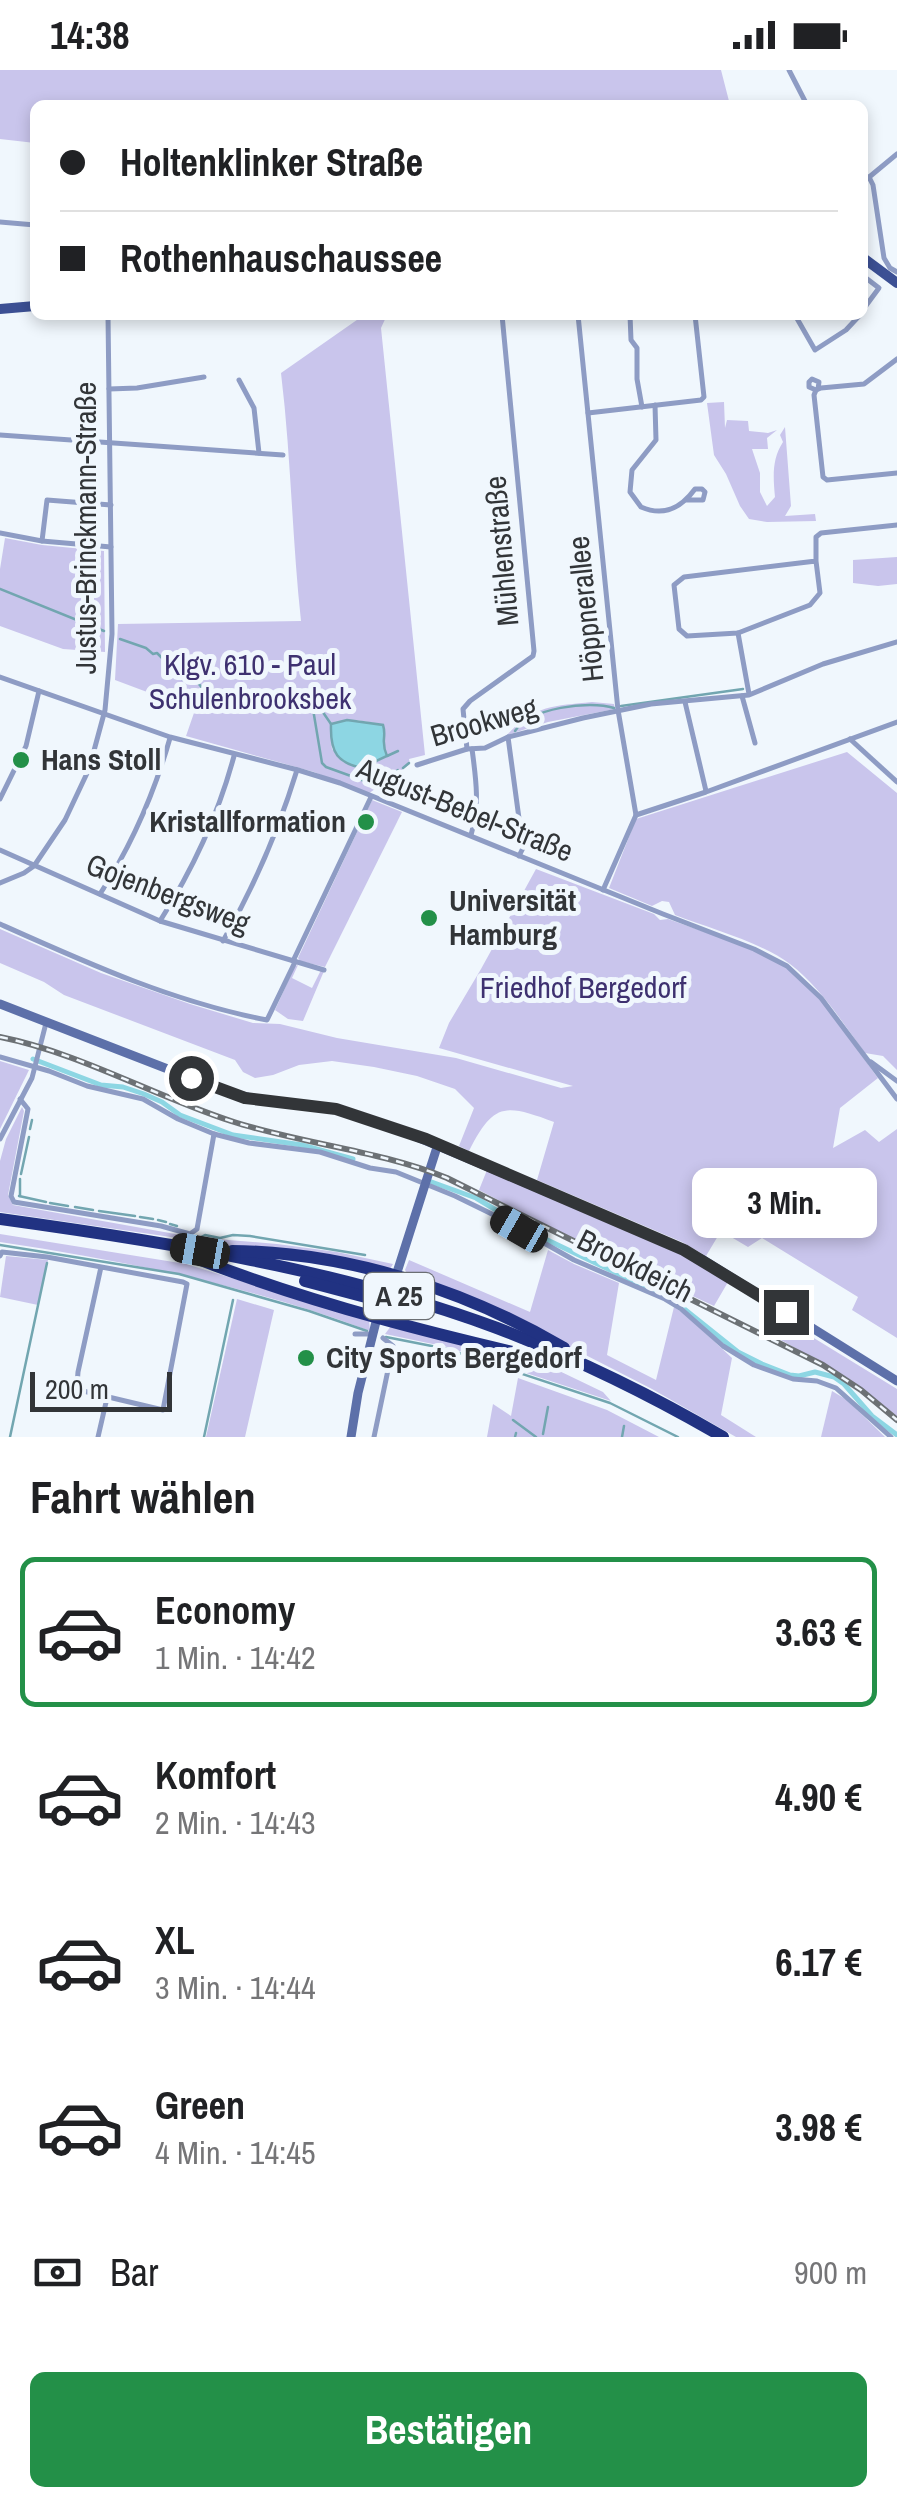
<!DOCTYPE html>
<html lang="de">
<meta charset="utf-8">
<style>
body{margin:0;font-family:"Archivo Narrow",sans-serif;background:#f2f2f2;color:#202124;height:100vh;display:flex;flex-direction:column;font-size:38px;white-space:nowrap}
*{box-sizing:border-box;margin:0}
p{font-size:32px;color:#757577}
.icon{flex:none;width:55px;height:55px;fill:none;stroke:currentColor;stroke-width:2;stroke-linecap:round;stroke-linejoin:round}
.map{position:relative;height:1367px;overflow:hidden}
.drawer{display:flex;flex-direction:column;background:#fff;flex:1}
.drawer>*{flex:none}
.guide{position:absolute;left:30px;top:30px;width:838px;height:220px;border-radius:15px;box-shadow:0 5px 15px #0003;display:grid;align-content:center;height:220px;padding:0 30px;background:#fff}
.scale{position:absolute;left:30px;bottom:25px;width:142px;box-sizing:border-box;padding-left:10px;border:5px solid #323538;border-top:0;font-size:28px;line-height:35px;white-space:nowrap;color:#323538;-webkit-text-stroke:8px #f0f7fd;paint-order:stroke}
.end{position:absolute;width:45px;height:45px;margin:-22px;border:12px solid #323538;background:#fff;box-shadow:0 0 0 5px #fff}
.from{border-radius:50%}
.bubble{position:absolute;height:70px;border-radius:15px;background:#fff;box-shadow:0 5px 15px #0003;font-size:32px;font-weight:700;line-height:70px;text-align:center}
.car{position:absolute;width:30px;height:60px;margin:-30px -15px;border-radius:12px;box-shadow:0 0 8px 2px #0007;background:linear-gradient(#222 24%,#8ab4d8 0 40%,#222 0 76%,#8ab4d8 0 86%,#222 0)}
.guide b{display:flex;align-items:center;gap:35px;height:95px;font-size:38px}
.guide b+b{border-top:2px solid #e0e0e0}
.guide i{width:25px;height:25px;background:#202124}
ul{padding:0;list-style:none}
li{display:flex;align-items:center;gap:30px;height:150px;margin:0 20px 15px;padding:0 10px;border:5px solid transparent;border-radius:15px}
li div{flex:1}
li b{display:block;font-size:38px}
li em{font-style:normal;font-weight:700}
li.active{border-color:#239048}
li>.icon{width:90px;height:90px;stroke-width:1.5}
h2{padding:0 30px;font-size:45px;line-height:120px}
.pay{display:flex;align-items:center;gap:25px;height:110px;padding:0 30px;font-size:38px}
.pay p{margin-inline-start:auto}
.primary-button{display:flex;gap:20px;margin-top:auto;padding:20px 30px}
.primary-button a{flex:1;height:115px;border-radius:15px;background:#239048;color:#fff;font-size:40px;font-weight:700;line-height:115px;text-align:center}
.status{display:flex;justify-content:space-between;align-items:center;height:70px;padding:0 50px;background:#fff;direction:ltr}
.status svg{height:28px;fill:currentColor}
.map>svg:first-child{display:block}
.green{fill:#c9c5ec;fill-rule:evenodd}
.water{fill:#8dd6e3;stroke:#72a6b0;stroke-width:2.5}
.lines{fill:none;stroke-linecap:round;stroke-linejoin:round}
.stream{stroke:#72a6b0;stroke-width:2.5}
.canal{stroke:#8dd6e3;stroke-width:5}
.street{stroke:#8e9cc4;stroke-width:5}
.secondary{stroke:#5d70a9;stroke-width:9}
.primary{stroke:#3c5094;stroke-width:10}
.highway{stroke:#213282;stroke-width:12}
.rail-casing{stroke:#6c7175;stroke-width:6}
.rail{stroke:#f0f7fd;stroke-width:2.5;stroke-dasharray:8;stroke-linecap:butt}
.secondary-bridge{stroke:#5d70a9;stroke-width:9}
.route{stroke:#323538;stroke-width:12}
.poi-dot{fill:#239048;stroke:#f0f7fd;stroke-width:4}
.labels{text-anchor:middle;stroke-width:10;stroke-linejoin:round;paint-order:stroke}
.shield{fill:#f0f7fd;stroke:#6b6f73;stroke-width:2.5}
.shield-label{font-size:28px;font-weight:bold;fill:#323538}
.street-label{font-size:30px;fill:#323538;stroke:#f0f7fd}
.park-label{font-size:30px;fill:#3e3170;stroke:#f0f7fd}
.poi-label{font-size:30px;font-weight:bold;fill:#323538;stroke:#f0f7fd;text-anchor:start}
</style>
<div class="status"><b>14:38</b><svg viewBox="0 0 49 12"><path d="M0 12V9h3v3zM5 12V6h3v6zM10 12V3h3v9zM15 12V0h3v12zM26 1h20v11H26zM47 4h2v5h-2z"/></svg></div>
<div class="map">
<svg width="897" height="1367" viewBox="0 0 897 1367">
<rect width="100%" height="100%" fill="#f0f7fd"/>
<!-- green -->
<g class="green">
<polygon points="0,0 721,0 730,35 35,35 35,73 0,69"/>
<path d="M364 245H387L381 258 425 685 409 689 410 694 368 724 314 702 186 666 195 640 115 610 118 554 301 551C292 468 291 385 281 303ZM356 650 380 654C384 666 383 677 382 689L376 691 367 699 346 693 332 679 330 658Z"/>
<path d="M724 332 725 358 727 350 748 351 749 361 768 363 777 360 767 368 768 379H752L760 403V422L767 436 775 427C773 406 772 389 783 372L780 365 785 357 791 436 785 446 815 444 816 451 767 452 749 449 740 436 726 404 714 385 707 333Z"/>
<polygon points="5,468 42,475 104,481 105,582 63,579 0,556 0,499"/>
<polygon points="897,487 897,514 878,516 853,513 853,490"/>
<path d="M592 632 614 634 615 639 548 652 507 665C534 635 554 636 592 632Z"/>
<path d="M847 682 897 723V1000L883 986 865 983C842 952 821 918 790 894 763 873 709 858 675 845L669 832 662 831 652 836 609 818 636 749Z"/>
<polygon points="372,730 402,742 325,897 300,891 298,888"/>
<path d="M536 799 654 844 660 850 668 849C706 863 748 875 783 896 821 920 851 972 878 1008L840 1038 833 1078 865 1060 879 1072 897 1059V1268L852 1240 858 1227 762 1168 748 1177 721 1161 706 1186 682 1172 537 1110 554 1052C505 1034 494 1032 469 1081L459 1076 474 1038 455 1019 417 1006 374 997 332 991 299 995 273 1005 255 1008 243 1002 235 990 64 925 44 912 0 893V859L101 903 190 934 253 953 280 954 337 968 456 988 561 1018 573 1016 439 978 449 953 481 899Z"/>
<polygon points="298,895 292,908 312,918 321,900 324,901 303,951 288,949 275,940 295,896"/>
<polygon points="0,991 29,1000 0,1059"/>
<polygon points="22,1037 24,1041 8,1125 13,1135 192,1167 277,1174 337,1182 393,1194 390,1199 0,1142 0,1091 6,1069"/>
<path d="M487 1100C567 1134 656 1162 728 1212L714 1236 586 1176 479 1120Z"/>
<path d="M0 1164 186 1194 369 1250 370 1261C250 1216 127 1191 0 1172Z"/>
<polygon points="548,1180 574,1194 619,1213 607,1285 656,1310 674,1237 686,1245 732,1288 721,1345 756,1367 736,1367 652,1319 523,1253 409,1206 405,1200 409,1190 530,1242"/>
<polygon points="6,1186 48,1190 38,1235 0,1227"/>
<polygon points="237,1229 274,1240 245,1367 206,1367"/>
<polygon points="791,1254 897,1319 897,1349 847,1308 781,1270"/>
<polygon points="391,1256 551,1297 603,1322 611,1331 447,1277 385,1264"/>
<polygon points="518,1308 607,1340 659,1367 487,1367 493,1334 511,1346"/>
<polygon points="832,1321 847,1330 885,1367 821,1367"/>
</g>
<!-- water -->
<path class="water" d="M347 650 383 655C387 667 380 671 387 686L376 691 367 699C337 694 330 683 331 654Z"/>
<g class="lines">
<!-- stream -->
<g class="stream">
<polyline points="0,519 104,561"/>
<polyline points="120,569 146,578 153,584 157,583 163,589 170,588 182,609 198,613 204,620 214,620 216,626 222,629 238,629 252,633 273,631 281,635 313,639 322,693 326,697 373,714 381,713 398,700"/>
<polyline points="621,636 743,619"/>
<polyline points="328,637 348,634"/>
<polyline points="316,638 320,638 331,654"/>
<path d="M515 661C530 638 589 630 614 638"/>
<polyline points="387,686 398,681"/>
<polyline points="403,698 409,693"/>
<polyline points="30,1059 32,1050"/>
<polyline points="21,1104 29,1067"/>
<polyline points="20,1109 20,1126"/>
<polyline points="19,1126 46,1132"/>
<polyline points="50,1133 68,1136"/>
<polyline points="75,1137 93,1140"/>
<polyline points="99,1141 135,1146"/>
<polyline points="140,1147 153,1149"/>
<polyline points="158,1150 166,1152"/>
<polyline points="170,1154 177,1156"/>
<polyline points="201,1167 205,1165 220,1168 233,1165 250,1166 365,1185"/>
<polyline points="0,1175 179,1204 309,1241 367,1261"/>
<polyline points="386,1267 447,1279 610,1333 678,1367"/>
<polyline points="513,1350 536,1367"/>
<polyline points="543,1364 548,1337"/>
<polyline points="10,1367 47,1193"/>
<polyline points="204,1367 233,1230"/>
<polyline points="515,1367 516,1363"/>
<polyline points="622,1367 624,1356"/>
</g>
<!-- canal -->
<g class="canal">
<polyline points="33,989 101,1015 123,1017 144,1024 162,1032 180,1045 233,1065 302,1075 353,1089"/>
<polyline points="426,1110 476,1128 539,1166 673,1230 738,1282 762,1294 790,1305 799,1306 815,1302 834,1307 844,1314 872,1346 897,1365"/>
</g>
<!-- street -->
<g class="street">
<polyline points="789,0 807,35"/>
<polyline points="869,107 873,115 884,188 890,198 897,202"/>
<polyline points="862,113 897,84"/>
<polyline points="0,152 35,155"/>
<polyline points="862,205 879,218 862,241"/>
<polyline points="578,245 618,640 636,745 603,820"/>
<polyline points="630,245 631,270 637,278 637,309 642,337"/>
<polyline points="795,245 815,280 846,260 860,245"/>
<polyline points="897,289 864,314 821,318 816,320 814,325 823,407 827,410 897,403"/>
<polyline points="239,310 254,338 259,383"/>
<polyline points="109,319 137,318 204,307"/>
<polyline points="816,320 809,317 809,312 812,309 819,312 818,319"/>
<path d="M655 335 656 370 632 400 630 422 641 437C664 447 681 438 695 419H702L705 422 703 430H686"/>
<polyline points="588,343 701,330 704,327 695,245"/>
<polyline points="0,365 283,385"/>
<polyline points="0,463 42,471 111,477"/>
<polyline points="42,471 47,430 111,435"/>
<polyline points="816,491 684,507 674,515 679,559 687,566 738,563 810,535 820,523 816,491 816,467 821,463 897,455"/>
<polyline points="738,563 749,624"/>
<polyline points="0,607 170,667 298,700 340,713 663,844 754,879 787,896 821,928 897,1029"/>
<polyline points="742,626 755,673"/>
<polyline points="685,632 706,721"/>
<polyline points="508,667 523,778 519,786"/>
<polyline points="850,669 897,712"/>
<polyline points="467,679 463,639 470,631 533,586 534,581 502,245"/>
<polyline points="417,695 467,679 485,678 508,667 583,648 651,634 749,625 823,594 897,572"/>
<polyline points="0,729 26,676 39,621"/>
<polyline points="636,745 706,722 897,652"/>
<path d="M471 765C480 735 476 709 472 679"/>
<polyline points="0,780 160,851 324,900"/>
<polyline points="0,813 24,803 34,796 65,750 89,699 105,640 112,564 108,245"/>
<path d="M100 824C132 775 154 724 170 668"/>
<path d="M160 851C193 799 218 746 234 686"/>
<path d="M0 854C87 893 173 932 267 950L295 892"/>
<path d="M223 871C255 815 278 762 297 700"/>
<polyline points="293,891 371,727"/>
<polyline points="0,987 49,1001 87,1016 143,1029 178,1049 214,1064 249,1073 320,1082 370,1098 396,1102 455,1126 498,1147 574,1190 665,1229 680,1238 723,1276 754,1295 793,1309 817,1311 836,1318 891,1367"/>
<polyline points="871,992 897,1011"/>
<polyline points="20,1029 28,1039 11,1126 14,1132 161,1156 190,1164 197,1159 214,1064"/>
<polyline points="0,1069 32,1008 46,953"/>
<polyline points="0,1186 2,1182 47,1187 183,1212 187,1214 163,1340 79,1320 77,1315 78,1302 101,1197"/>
<polyline points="355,1264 369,1264"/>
<polyline points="98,1367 107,1328"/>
<polyline points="374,1367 393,1276 383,1268"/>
</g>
<!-- secondary -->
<g class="secondary">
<polyline points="0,934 227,1022 264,1031 336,1039 398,1059 666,1172 702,1189 897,1311"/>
<polyline points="392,1218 438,1074"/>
<polyline points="351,1367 358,1323 380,1236"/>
</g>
<!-- primary -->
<g class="primary">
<polyline points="862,187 897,213"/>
<polyline points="0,239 35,236"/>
</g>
<!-- highway -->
<g class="highway">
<path d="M0 1149C167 1172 338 1199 497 1258 575 1288 651 1325 723 1367"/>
<path d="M232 1181C348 1182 465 1220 564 1278"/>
<path d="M198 1189C316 1235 441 1266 565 1294"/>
<polyline points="305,1211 426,1243"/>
</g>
<defs>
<path id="rail" d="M0 967C80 983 154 1026 231 1051 302 1074 378 1080 447 1108L823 1295 861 1320 897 1350"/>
</defs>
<!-- rail casing -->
<use href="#rail" class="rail-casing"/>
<!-- rail -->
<use href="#rail" class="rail"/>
<!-- secondary-bridge -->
<polyline class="secondary-bridge" points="380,1236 389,1212"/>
</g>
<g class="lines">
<!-- route -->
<polyline class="route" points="191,1008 245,1028 336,1039 426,1069 684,1180 786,1242"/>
</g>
<!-- markers -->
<g class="poi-dot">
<circle cx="21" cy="690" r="10"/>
<circle cx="366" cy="752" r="10"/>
<circle cx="429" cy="848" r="10"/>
<circle cx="306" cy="1288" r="10"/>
</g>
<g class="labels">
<!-- shield labels -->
<rect class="shield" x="364" y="1203" width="70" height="46" rx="8"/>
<g class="shield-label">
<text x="399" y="1236">A 25</text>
</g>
<!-- street labels -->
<g class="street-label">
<text transform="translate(86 458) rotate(-90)" y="10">Justus-Brinckmann-Straße</text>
<text transform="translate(502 481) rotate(-95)" y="10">Mühlenstraße</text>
<text transform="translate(586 539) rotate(-96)" y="10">Höppnerallee</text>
<text transform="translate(484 652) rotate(-16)" y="10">Brookweg</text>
<text transform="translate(465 740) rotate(22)" y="10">August-Bebel-Straße</text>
<text transform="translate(168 824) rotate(21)" y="10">Gojenbergsweg</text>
<text transform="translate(635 1196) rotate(27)" y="10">Brookdeich</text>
</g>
<!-- park labels -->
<g class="park-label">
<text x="250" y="605">Klgv. 610 - Paul<tspan x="250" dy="34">Schulenbrooksbek</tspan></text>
<text x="583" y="928">Friedhof Bergedorf</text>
</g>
<!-- poi labels -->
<g class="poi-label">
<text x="41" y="700">Hans Stoll</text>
<text x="346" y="762" text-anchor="end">Kristallformation</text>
<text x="449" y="841">Universität<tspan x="449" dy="34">Hamburg</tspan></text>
<text x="326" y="1298">City Sports Bergedorf</text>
</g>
</g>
</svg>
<div class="scale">200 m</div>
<i class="end from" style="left:191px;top:1008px"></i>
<i class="end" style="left:786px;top:1242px"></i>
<div class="bubble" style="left:692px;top:1098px;width:185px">3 Min.</div>
<i class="car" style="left:519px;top:1159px;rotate:300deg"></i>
<i class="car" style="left:200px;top:1181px;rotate:280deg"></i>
<div class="guide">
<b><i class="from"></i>Holtenklinker Straße</b>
<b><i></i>Rothenhauschaussee</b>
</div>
</div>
<section class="drawer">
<h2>Fahrt wählen</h2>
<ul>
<li class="active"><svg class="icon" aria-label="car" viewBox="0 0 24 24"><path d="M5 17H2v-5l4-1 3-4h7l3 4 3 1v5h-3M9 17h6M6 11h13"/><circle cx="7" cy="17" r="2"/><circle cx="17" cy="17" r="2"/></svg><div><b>Economy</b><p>1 Min. · 14:42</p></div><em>3.63 €</em></li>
<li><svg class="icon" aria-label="car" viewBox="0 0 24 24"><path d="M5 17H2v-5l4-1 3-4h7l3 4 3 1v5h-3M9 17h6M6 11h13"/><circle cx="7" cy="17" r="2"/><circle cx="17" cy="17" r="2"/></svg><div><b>Komfort</b><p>2 Min. · 14:43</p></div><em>4.90 €</em></li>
<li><svg class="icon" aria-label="car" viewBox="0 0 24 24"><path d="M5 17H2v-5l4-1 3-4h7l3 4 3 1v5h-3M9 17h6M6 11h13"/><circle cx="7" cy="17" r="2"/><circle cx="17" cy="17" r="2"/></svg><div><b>XL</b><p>3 Min. · 14:44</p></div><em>6.17 €</em></li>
<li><svg class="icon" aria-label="car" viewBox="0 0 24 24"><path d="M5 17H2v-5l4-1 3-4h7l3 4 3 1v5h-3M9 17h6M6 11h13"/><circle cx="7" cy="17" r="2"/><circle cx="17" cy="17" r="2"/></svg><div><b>Green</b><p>4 Min. · 14:45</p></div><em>3.98 €</em></li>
</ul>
<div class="pay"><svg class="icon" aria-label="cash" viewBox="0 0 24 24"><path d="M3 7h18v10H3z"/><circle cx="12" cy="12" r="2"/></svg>Bar<p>900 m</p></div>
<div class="primary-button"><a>Bestätigen</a></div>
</section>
